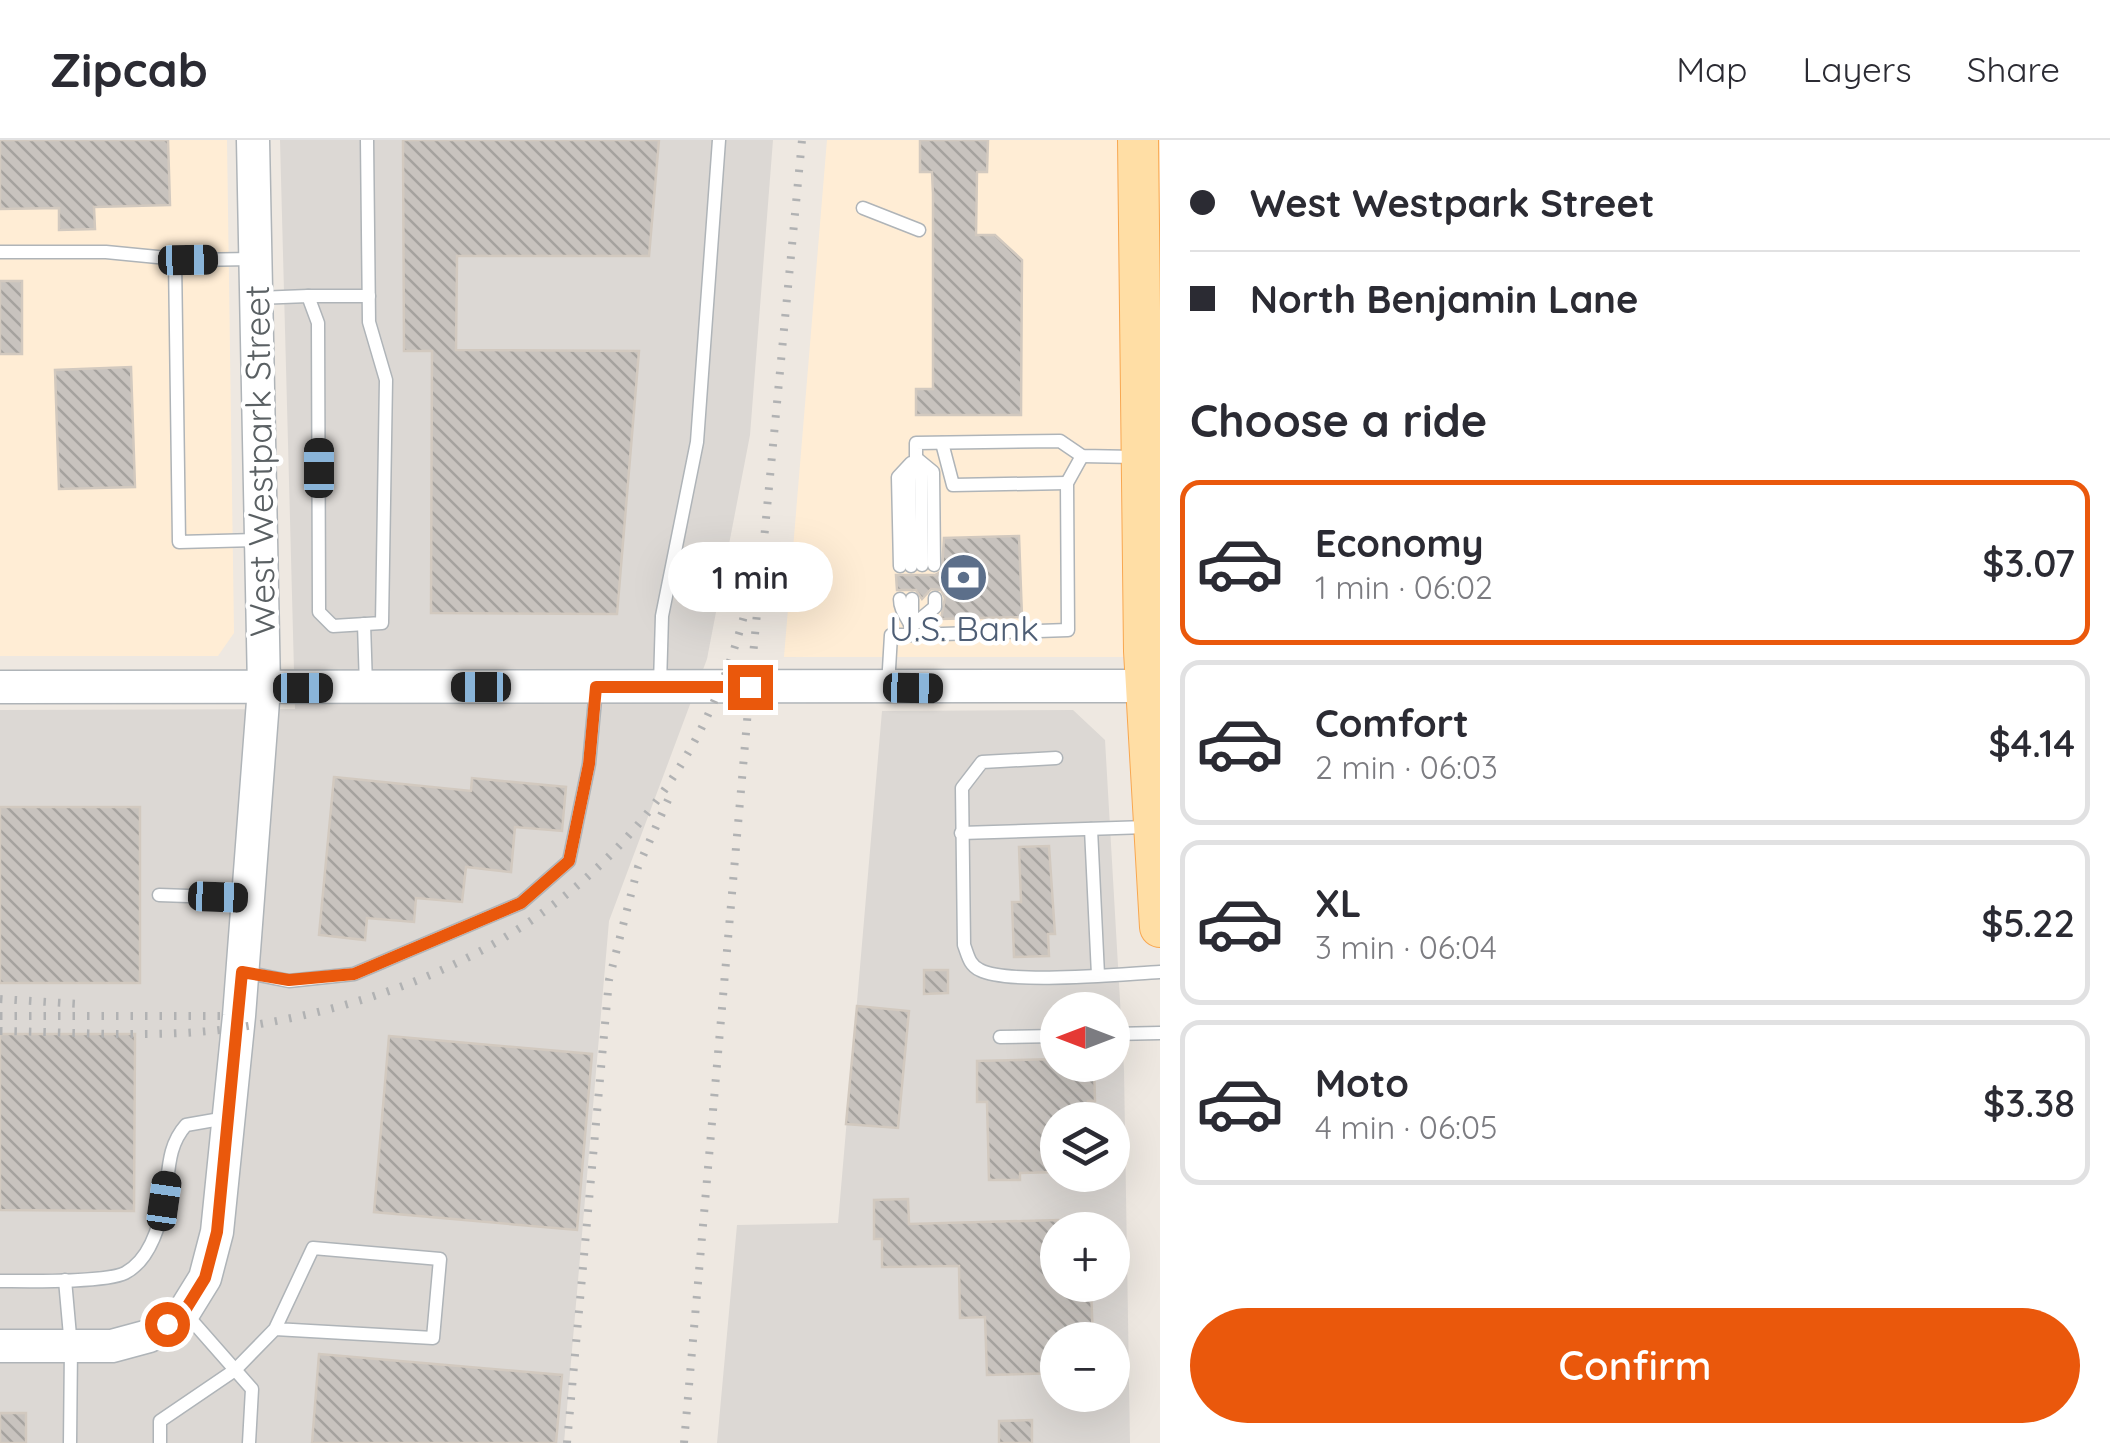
<!DOCTYPE html>
<meta charset="utf-8">
<style>
body{margin:0;font-family:Quicksand,sans-serif;background:#f7f7f7;color:#2b2b33;height:100vh;display:flex;flex-direction:column;font-size:38px;white-space:nowrap}
*{box-sizing:border-box;margin:0}
p{font-size:32px;color:#7c7c81}
.icon{flex:none;width:55px;height:55px;fill:none;stroke:currentColor;stroke-width:2;stroke-linecap:round;stroke-linejoin:round}
.map{position:relative;flex:1;overflow:hidden}
.side{display:flex;flex-direction:column;background:#fff;width:950px}
.side>*{flex:none}
.top-card{display:grid;align-content:center;height:220px;padding:0 30px;background:#fff}
.needle{width:65px;rotate:270deg}
.fabs{position:absolute;left:1040px;top:852px;display:grid;gap:20px}
.fabs a{display:grid;place-items:center;width:90px;height:90px;border-radius:50%;background:#fff;box-shadow:0 10px 40px #0002;font-size:50px}
.end{position:absolute;width:45px;height:45px;margin:-22px;border:12px solid #ea580c;background:#fff;box-shadow:0 0 0 5px #fff}
.from{border-radius:50%}
.bubble{position:absolute;height:70px;border-radius:35px;background:#fff;box-shadow:0 10px 40px #0002;font-size:32px;font-weight:600;line-height:70px;text-align:center}
.car{position:absolute;width:30px;height:60px;margin:-30px -15px;border-radius:12px;box-shadow:0 0 8px 2px #0007;background:linear-gradient(#222 24%,#8ab4d8 0 40%,#222 0 76%,#8ab4d8 0 86%,#222 0)}
.top-card b{display:flex;align-items:center;gap:35px;height:95px;font-size:38px}
.top-card b+b{border-top:2px solid #e1e1e2}
.top-card i{width:25px;height:25px;background:#2b2b33}
ul{padding:0;list-style:none}
li{display:flex;align-items:center;gap:30px;height:165px;margin:0 20px 15px;padding:0 10px;border:5px solid #e1e1e2;border-radius:20px}
li div{flex:1}
li b{display:block;font-size:38px}
li em{font-style:normal;font-weight:600}
li.active{border-color:#ea580c}
li>.icon{width:90px;height:90px;stroke-width:1.5}
h2{padding:0 30px;font-size:45px;line-height:120px}
.action{display:flex;gap:20px;margin-top:auto;padding:20px 30px}
.action a{flex:1;height:115px;border-radius:60px;background:#ea580c;color:#fff;font-size:40px;font-weight:600;line-height:115px;text-align:center}
header{display:flex;align-items:center;gap:60px;box-sizing:border-box;height:140px;padding:0 50px;background:#fff;border-bottom:2px solid #e1e1e2}
header strong{font-size:48px}
nav{display:flex;gap:55px;margin-inline-start:auto;font-size:35px}
main{display:flex;flex:1;min-height:0}
.map>svg:first-child{display:block}
.commercial{fill:#ffedd5}
.industrial{fill:#dcd8d4;fill-rule:evenodd}
.building{fill:url(#building-back-hatch);stroke:#d2c9bf;stroke-width:2.5}
.lines{fill:none;stroke-linecap:round;stroke-linejoin:round}
.service-casing{stroke:#afb4b8;stroke-width:15}
.tertiary-casing{stroke:#afb4b8;stroke-width:35}
.primary-casing{stroke:#f8a750;stroke-width:42}
.service{stroke:#fff;stroke-width:12}
.tertiary{stroke:#fff;stroke-width:32}
.primary{stroke:#ffdea5;stroke-width:40}
.rail{stroke:#b1b2b3;stroke-width:8;stroke-dasharray:2.5 12;stroke-linecap:butt}
.route{stroke:#ea580c;stroke-width:12}
.labels{text-anchor:middle;stroke-width:9;stroke-linejoin:round;paint-order:stroke}
.street-label{font-size:35px;fill:#5a6063;stroke:#fff}
.service-label{font-size:35px;fill:#4e5e75;stroke:#fff}
</style>
<header>
<strong>Zipcab</strong>
<nav><a>Map</a><a>Layers</a><a>Share</a></nav>
</header>
<main>
<div class="map">
<svg width="1160" height="1303" viewBox="0 0 1160 1303">
<defs>
<pattern id="building-back-hatch" width="6" height="6" patternUnits="userSpaceOnUse" patternTransform="scale(2.5)"><rect width="6" height="6" fill="#c8c3be"/><path d="M-1 5l2 2M0 0l6 6M5-1l2 2" fill="none" stroke="#a5a29e"/></pattern>
</defs>
<rect width="100%" height="100%" fill="#eee8e1"/>
<!-- commercial -->
<g class="commercial">
<polygon points="0,0 227,0 234,493 218,516 0,516"/>
<polygon points="827,0 1160,0 1160,517 784,517"/>
</g>
<!-- industrial -->
<g class="industrial">
<polygon points="280,0 773,0 750,295 707,519 609,781 564,1303 0,1303 0,570 295,569"/>
<path d="M1073 570 1105 600 1124 930 1130 1303H717L737 1085 838 1083 882 571ZM1058 870H1112V925H1058ZM1058 980H1112V1035H1058ZM1058 1090H1112V1145H1058ZM1058 1200H1112V1255H1058Z"/>
</g>
<!-- building -->
<g class="building">
<polygon points="0,0 168,0 170,65 94,67 95,89 59,90 59,68 0,69"/>
<polygon points="403,0 659,0 649,116 457,116 456,210 639,211 617,474 431,473 432,211 404,211"/>
<polygon points="920,0 988,0 987,32 977,32 976,95 995,95 1022,120 1021,275 916,275 916,249 933,249 933,54 932,32 920,32"/>
<rect x="0" y="141" width="22" height="73"/>
<polygon points="131,227 135,347 59,349 55,230"/>
<polygon points="1019,396 1022,477 941,479 945,458 941,450 931,449 922,459 916,450 897,450 896,435 935,435 942,431 944,398"/>
<polygon points="334,637 471,651 472,638 566,647 562,691 515,687 511,732 466,727 462,762 416,758 414,782 367,778 365,800 319,795"/>
<rect x="0" y="667" width="140" height="176"/>
<polygon points="1049,706 1055,794 1048,794 1049,816 1014,817 1012,762 1021,762 1019,707"/>
<polygon points="924,830 948,830 948,853 924,854"/>
<polygon points="857,866 909,871 898,988 846,984"/>
<polygon points="0,894 135,894 134,1071 0,1070"/>
<polygon points="389,896 592,914 577,1090 374,1072"/>
<polygon points="1058,919 1058,925 1094,925 1095,961 1088,961 1088,980 1058,980 1058,1032 1020,1033 1020,1040 989,1040 987,962 977,962 977,921"/>
<polygon points="908,1059 909,1084 1058,1080 1058,1150 1091,1149 1093,1200 1058,1200 1058,1233 987,1235 985,1177 960,1178 959,1126 882,1127 882,1099 874,1099 874,1060"/>
<polygon points="319,1214 562,1235 556,1303 312,1303"/>
<rect x="0" y="1273" width="26" height="30"/>
<polygon points="1032,1280 1032,1303 999,1303 999,1281"/>
</g>
<g class="lines">
<defs>
<g id="service">
<polyline points="863,68 919,90"/>
<polyline points="0,112 106,112 188,120 253,119"/>
<polyline points="175,119 179,402 259,400"/>
<polyline points="308,156 369,156"/>
<polyline points="257,158 308,156 318,183 319,472 333,486 382,483 386,240 369,182 367,0"/>
<polyline points="942,303 953,345 1067,343"/>
<polyline points="916,318 933,332 934,425"/>
<polyline points="916,320 921,333 922,425"/>
<polyline points="900,426 898,337 911,323"/>
<polyline points="911,426 909,339 916,318 916,303 1060,301 1082,316 1135,317"/>
<path d="M900 459C900 474 912 480 913 495L1068 490 1067 343 1082 316"/>
<polyline points="912,459 912,486"/>
<polyline points="364,484 366,546"/>
<polyline points="912,486 935,467 935,458"/>
<polyline points="660,544 662,476 697,302 719,0"/>
<polyline points="888,546 891,495 913,495"/>
<path d="M1056 618 982 622 962 648 964 805C968 815 969 825 980 830 1009 845 1122 834 1160 832"/>
<polyline points="1091,689 1098,835"/>
<polyline points="961,693 1147,687"/>
<polyline points="159,755 247,758"/>
<polyline points="244,832 289,841 354,834 521,763 569,721 589,624 596,549"/>
<polyline points="1112,894 1160,893"/>
<polyline points="1000,897 1058,896"/>
<polyline points="65,1140 71,1207 70,1303"/>
<path d="M0 1141C25 1141 105 1143 125 1133 152 1119 162 1077 166 1051 169 1026 169 1004 186 985L226 978"/>
<polyline points="186,1174 252,1249 249,1303"/>
<polyline points="160,1303 160,1281 235,1230 275,1189 313,1108 440,1119 433,1198 275,1189"/>
</g>
<g id="tertiary">
<polyline points="0,547 1146,546"/>
<polyline points="0,1206 112,1206 149,1196 184,1172 205,1138 217,1092 239,876 264,548 253,0"/>
</g>
<polyline id="primary" points="1138,0 1144,511 1160,787"/>
</defs>
<!-- service casing -->
<use href="#service" class="service-casing"/>
<!-- tertiary casing -->
<use href="#tertiary" class="tertiary-casing"/>
<!-- primary casing -->
<use href="#primary" class="primary-casing"/>
<!-- service -->
<use href="#service" class="service"/>
<!-- tertiary -->
<use href="#tertiary" class="tertiary"/>
<!-- primary -->
<use href="#primary" class="primary"/>
<!-- rail -->
<g class="rail">
<polyline points="0,859 80,864"/>
<polyline points="0,876 232,876"/>
<path d="M0 891C78 892 158 899 235 888 489 851 686 718 748 460"/>
<polyline points="567,1303 609,840 638,727 668,660"/>
<polyline points="684,1303 750,547 802,0"/>
</g>
</g>
<g class="lines">
<!-- route -->
<polyline class="route" points="167,1184 184,1172 205,1138 217,1092 242,832 289,840 354,834 521,763 569,721 589,624 596,547 750,547"/>
</g>
<!-- icons -->
<defs>
<symbol id="bank-disc" viewBox="-11 -11 22 22"><circle r="9.5" fill="#5c6f8a" stroke="#fff"/><path d="M-6-4H6V4H-6ZM0-2.3a2.3 2.3 0 1 0 0 4.6a2.3 2.3 0 1 0 0-4.6Z" fill="#fff"/></symbol>
</defs>
<g fill-rule="evenodd">
<use href="#bank-disc" x="936" y="410" width="55" height="55"/>
</g>
<g class="labels">
<!-- street labels -->
<g class="street-label">
<text transform="translate(260 321) rotate(-91)" y="12">West Westpark Street</text>
</g>
<!-- service labels -->
<g class="service-label">
<text x="964" y="501">U.S. Bank</text>
</g>
</g>
</svg>
<div class="fabs">
<a><svg class="needle" viewBox="-14 -14 28 28"><path d="M0-13l5 13h-10z" fill="#e53935"/><path d="M0 13l5-13h-10z" fill="#7c7c81"/></svg></a>
<a><svg class="icon" aria-label="layers" viewBox="0 0 24 24"><path d="M12 4l9 5-9 5-9-5zM3 14l9 5 9-5"/></svg></a>
<a>+</a>
<a>−</a>
</div>
<i class="end from" style="left:167px;top:1184px"></i>
<i class="end" style="left:750px;top:547px"></i>
<div class="bubble" style="left:668px;top:402px;width:165px">1 min</div>
<i class="car" style="left:188px;top:120px;rotate:89deg"></i>
<i class="car" style="left:319px;top:328px;rotate:0deg"></i>
<i class="car" style="left:481px;top:547px;rotate:270deg"></i>
<i class="car" style="left:303px;top:548px;rotate:90deg"></i>
<i class="car" style="left:913px;top:548px;rotate:91deg"></i>
<i class="car" style="left:218px;top:757px;rotate:92deg"></i>
<i class="car" style="left:164px;top:1061px;rotate:8deg"></i>
</div>
<section class="side">
<div class="top-card">
<b><i class="from"></i>West Westpark Street</b>
<b><i></i>North Benjamin Lane</b>
</div>
<h2>Choose a ride</h2>
<ul>
<li class="active"><svg class="icon" aria-label="car" viewBox="0 0 24 24"><path d="M5 17H2v-5l4-1 3-4h7l3 4 3 1v5h-3M9 17h6M6 11h13"/><circle cx="7" cy="17" r="2"/><circle cx="17" cy="17" r="2"/></svg><div><b>Economy</b><p>1 min · 06:02</p></div><em>$3.07</em></li>
<li><svg class="icon" aria-label="car" viewBox="0 0 24 24"><path d="M5 17H2v-5l4-1 3-4h7l3 4 3 1v5h-3M9 17h6M6 11h13"/><circle cx="7" cy="17" r="2"/><circle cx="17" cy="17" r="2"/></svg><div><b>Comfort</b><p>2 min · 06:03</p></div><em>$4.14</em></li>
<li><svg class="icon" aria-label="car" viewBox="0 0 24 24"><path d="M5 17H2v-5l4-1 3-4h7l3 4 3 1v5h-3M9 17h6M6 11h13"/><circle cx="7" cy="17" r="2"/><circle cx="17" cy="17" r="2"/></svg><div><b>XL</b><p>3 min · 06:04</p></div><em>$5.22</em></li>
<li><svg class="icon" aria-label="car" viewBox="0 0 24 24"><path d="M5 17H2v-5l4-1 3-4h7l3 4 3 1v5h-3M9 17h6M6 11h13"/><circle cx="7" cy="17" r="2"/><circle cx="17" cy="17" r="2"/></svg><div><b>Moto</b><p>4 min · 06:05</p></div><em>$3.38</em></li>
</ul>
<div class="action"><a>Confirm</a></div>
</section>
</main>
